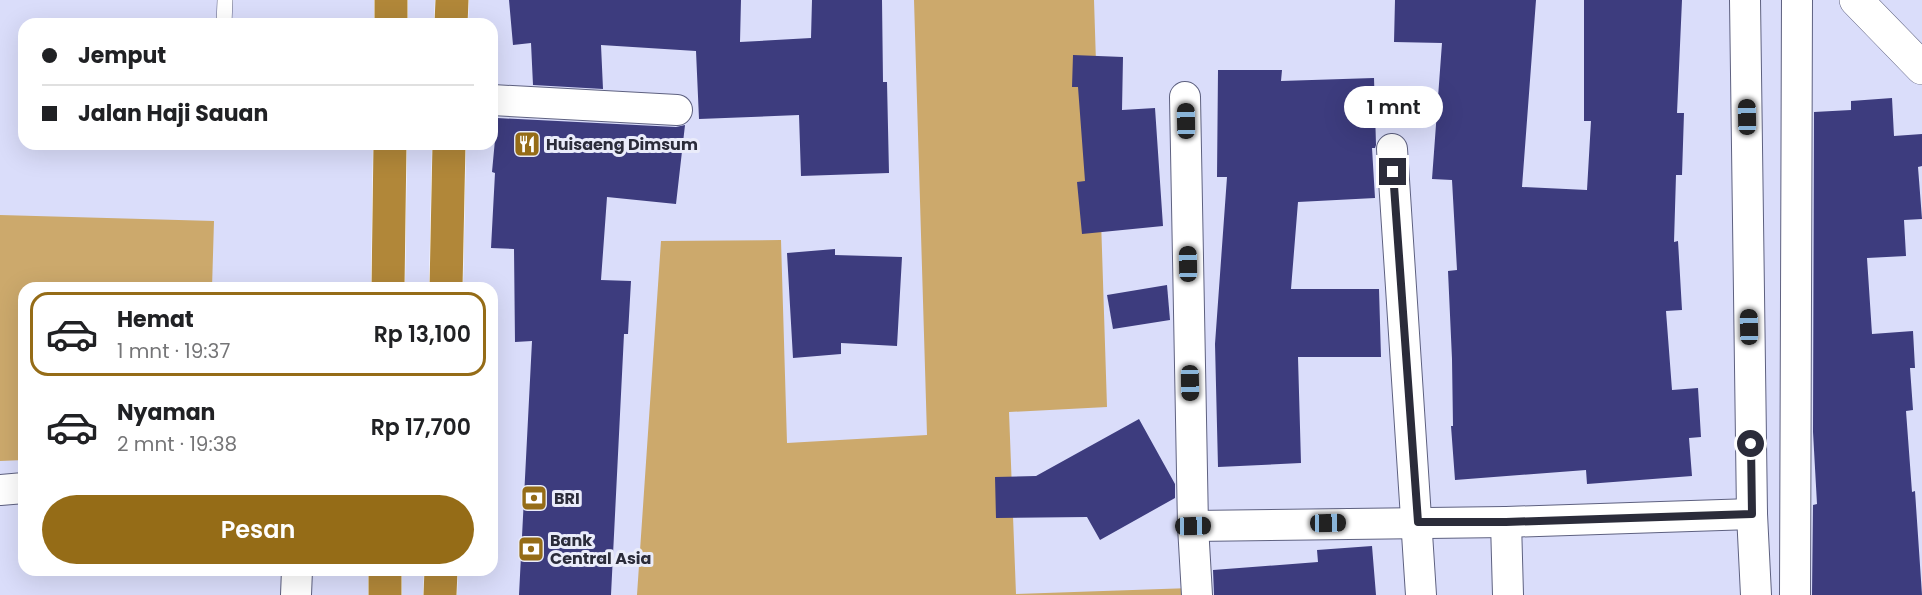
<!DOCTYPE html>
<html lang="id">
<meta charset="utf-8">
<style>
body{margin:0;font-family:Poppins,sans-serif;background:#f6f6f6;color:#202124;height:100vh;display:flex;flex-direction:column;font-size:22px;white-space:nowrap}
*{box-sizing:border-box;margin:0}
p{font-size:20px;color:#757577}
.icon{flex:none;width:33px;height:33px;fill:none;stroke:currentColor;stroke-width:2;stroke-linecap:round;stroke-linejoin:round}
.map{position:relative;flex:1;overflow:hidden}
.sheet{position:absolute;left:18px;top:282px;width:480px;height:294px;display:flex;flex-direction:column;background:#fff;border-radius:18px;box-shadow:0 6px 24px #0002}
.sheet>*{flex:none}
.top-card{position:absolute;left:18px;top:18px;width:480px;height:132px;border-radius:18px;box-shadow:0 6px 24px #0002;display:grid;align-content:center;height:132px;padding:0 24px;background:#fff}
.end{position:absolute;width:27px;height:27px;margin:-14px;border:8px solid #2b2c3a;background:#fff;box-shadow:0 0 0 3px #fff}
.from{border-radius:50%}
.bubble{position:absolute;height:42px;border-radius:21px;background:#fff;box-shadow:0 6px 24px #0002;font-size:20px;font-weight:600;line-height:42px;text-align:center}
.car{position:absolute;width:18px;height:36px;margin:-18px -9px;border-radius:8px;box-shadow:0 0 4px 2px #0007;background:linear-gradient(#222 24%,#8ab4d8 0 40%,#222 0 76%,#8ab4d8 0 86%,#222 0)}
.top-card b{display:flex;align-items:center;gap:21px;height:57px;font-size:22px}
.top-card b+b{border-top:2px solid #e0e0e0}
.top-card i{width:15px;height:15px;background:#202124}
ul{padding:10px 0 0;list-style:none}
li{display:flex;align-items:center;gap:18px;height:84px;margin:0 12px 9px;padding:0 12px;border:3px solid transparent;border-radius:18px}
li div{flex:1}
li b{display:block;font-size:22px}
li em{font-style:normal;font-weight:600}
li.selected{border-color:#956c17}
li>.icon{width:54px;height:54px;stroke-width:1.5}
.primary-button{display:flex;gap:12px;margin-top:auto;padding:12px 24px}
.primary-button a{flex:1;height:69px;border-radius:36px;background:#956c17;color:#fff;font-size:24px;font-weight:600;line-height:69px;text-align:center}
.map>svg:first-child{display:block}
.green{fill:#cca96c}
.building{fill:#3d3c7e}
.lines{fill:none;stroke-linecap:round;stroke-linejoin:round}
.lane-casing{stroke:#5e6180;stroke-width:16}
.street-casing{stroke:#5e6180;stroke-width:32}
.secondary-casing{stroke:#5e6180;stroke-width:34}
.highway-casing{stroke:#fff;stroke-width:34}
.lane{stroke:#fff;stroke-width:15}
.street{stroke:#fff;stroke-width:30}
.secondary{stroke:#fff;stroke-width:33}
.highway{stroke:#b18739;stroke-width:33}
.route{stroke:#2b2c3a;stroke-width:8}
.labels{text-anchor:middle;stroke-width:6;stroke-linejoin:round;paint-order:stroke}
.poi-label{font-size:16px;font-weight:bold;fill:#2b2c3a;stroke:#eaecfa;text-anchor:start}
</style>
<div class="map">
<svg width="1922" height="595" viewBox="0 0 1922 595">
<rect width="100%" height="100%" fill="#daddfa"/>
<!-- green -->
<g class="green">
<polygon points="914,0 1094,0 1107,407 1009,412 1016,594 1191,588 1192,595 637,595 661,241 781,240 787,443 927,435"/>
<polygon points="0,215 214,221 212,288 24,288 24,460 0,461"/>
</g>
<!-- building -->
<g class="building">
<polygon points="509,0 741,0 740,42 811,38 812,0 882,0 883,82 887,82 889,173 801,176 799,115 699,119 696,51 601,45 603,89 533,85 531,43 513,45"/>
<polygon points="1395,0 1536,0 1522,187 1587,190 1591,121 1584,121 1584,0 1682,0 1677,113 1684,113 1682,175 1676,175 1674,242 1678,241 1682,310 1666,311 1672,390 1698,388 1701,437 1689,438 1692,476 1587,484 1586,470 1455,480 1451,426 1453,426 1452,359 1448,271 1457,270 1452,180 1432,179 1442,43 1394,42"/>
<polygon points="1073,55 1123,57 1122,110 1155,108 1163,226 1082,234 1077,182 1085,181 1078,87 1072,87"/>
<polygon points="1218,70 1282,70 1281,81 1374,78 1376,145 1375,148 1372,148 1375,198 1298,202 1291,289 1379,289 1381,357 1298,357 1301,463 1218,467 1215,344 1227,177 1217,177"/>
<polygon points="1892,98 1894,136 1922,134 1922,166 1918,167 1922,219 1904,220 1906,256 1867,258 1872,334 1913,331 1915,368 1910,368 1913,410 1906,411 1912,492 1915,491 1922,595 1812,595 1813,505 1817,504 1813,432 1814,112 1851,110 1851,101"/>
<polygon points="497,118 676,127 685,125 676,204 607,197 601,280 631,281 628,334 624,334 611,595 519,595 532,341 515,342 514,249 491,248 495,173 492,172"/>
<polygon points="835,249 835,255 902,257 897,346 841,343 841,354 793,358 787,253"/>
<polygon points="1167,285 1170,320 1113,329 1107,295"/>
<polygon points="1139,419 1175,484 1175,498 1100,540 1087,517 996,518 995,477 1036,476"/>
<polygon points="1372,546 1376,595 1214,595 1213,570 1318,562 1317,550"/>
</g>
<g class="lines">
<defs>
<polyline id="lane" points="224,24 225,0"/>
<g id="street">
<polyline points="1745,0 1752,514 1756,595"/>
<polyline points="1185,97 1193,526 1197,595"/>
<polyline points="492,100 677,110"/>
<polyline points="1392,149 1421,595"/>
<polyline points="0,490 24,488"/>
<polyline points="1506,522 1508,595"/>
<polyline points="1193,526 1506,522 1752,514"/>
<polyline points="296,595 297,570"/>
<polyline points="1795,595 1797,0"/>
</g>
<polyline id="secondary" points="1856,0 1922,68"/>
<g id="highway">
<polyline points="391,24 391,0"/>
<polyline points="451,24 452,0"/>
<polyline points="388,288 390,144"/>
<polyline points="446,288 449,144"/>
<polyline points="385,595 385,570"/>
<polyline points="440,595 441,570"/>
</g>
</defs>
<!-- lane casing -->
<use href="#lane" class="lane-casing"/>
<!-- street casing -->
<use href="#street" class="street-casing"/>
<!-- secondary casing -->
<use href="#secondary" class="secondary-casing"/>
<!-- highway casing -->
<use href="#highway" class="highway-casing"/>
<!-- lane -->
<use href="#lane" class="lane"/>
<!-- street -->
<use href="#street" class="street"/>
<!-- secondary -->
<use href="#secondary" class="secondary"/>
<!-- highway -->
<use href="#highway" class="highway"/>
</g>
<g class="lines">
<!-- route -->
<polyline class="route" points="1393,172 1418,522 1506,522 1752,514 1751,444"/>
</g>
<!-- icons -->
<defs>
<symbol id="restaurant-square" viewBox="-11 -11 22 22"><rect x="-9" y="-9" width="18" height="18" rx="4" fill="#956c17" stroke="#eaecfa"/><path d="M-5-6h1v4h1v-4h1v4h1v-4h1v5L-1.5 .5V6h-2V.5L-5-1ZM5-6V6H3V1.5H1.5Q1.5-4 5-6Z" fill="#fff"/></symbol>
<symbol id="bank-square" viewBox="-11 -11 22 22"><rect x="-9" y="-9" width="18" height="18" rx="4" fill="#956c17" stroke="#eaecfa"/><path d="M-6-4H6V4H-6ZM0-2.3a2.3 2.3 0 1 0 0 4.6a2.3 2.3 0 1 0 0-4.6Z" fill="#fff"/></symbol>
</defs>
<g fill-rule="evenodd">
<use href="#restaurant-square" x="512" y="129" width="30" height="30"/>
<use href="#bank-square" x="519" y="483" width="30" height="30"/>
<use href="#bank-square" x="516" y="534" width="30" height="30"/>
</g>
<g class="labels">
<!-- poi labels -->
<g class="poi-label">
<text x="546" y="150">Huisaeng Dimsum</text>
<text x="554" y="504">BRI</text>
<text x="550" y="546">Bank<tspan x="550" dy="18">Central Asia</tspan></text>
</g>
</g>
</svg>
<i class="end from" style="left:1751px;top:444px"></i>
<i class="end" style="left:1393px;top:172px"></i>
<div class="bubble" style="left:1344px;top:86px;width:99px">1 mnt</div>
<i class="car" style="left:1747px;top:117px;rotate:359deg"></i>
<i class="car" style="left:1186px;top:121px;rotate:359deg"></i>
<i class="car" style="left:1188px;top:264px;rotate:359deg"></i>
<i class="car" style="left:1749px;top:327px;rotate:359deg"></i>
<i class="car" style="left:1190px;top:383px;rotate:179deg"></i>
<i class="car" style="left:1328px;top:523px;rotate:89deg"></i>
<i class="car" style="left:1193px;top:526px;rotate:89deg"></i>
<div class="top-card">
<b><i class="from"></i>Jemput</b>
<b><i></i>Jalan Haji Sauan</b>
</div>
<section class="sheet">
<ul>
<li class="selected"><svg class="icon" aria-label="car" viewBox="0 0 24 24"><path d="M5 17H2v-5l4-1 3-4h7l3 4 3 1v5h-3M9 17h6M6 11h13"/><circle cx="7" cy="17" r="2"/><circle cx="17" cy="17" r="2"/></svg><div><b>Hemat</b><p>1 mnt · 19:37</p></div><em>Rp 13,100</em></li>
<li><svg class="icon" aria-label="car" viewBox="0 0 24 24"><path d="M5 17H2v-5l4-1 3-4h7l3 4 3 1v5h-3M9 17h6M6 11h13"/><circle cx="7" cy="17" r="2"/><circle cx="17" cy="17" r="2"/></svg><div><b>Nyaman</b><p>2 mnt · 19:38</p></div><em>Rp 17,700</em></li>
</ul>
<div class="primary-button"><a>Pesan</a></div>
</section>
</div>
